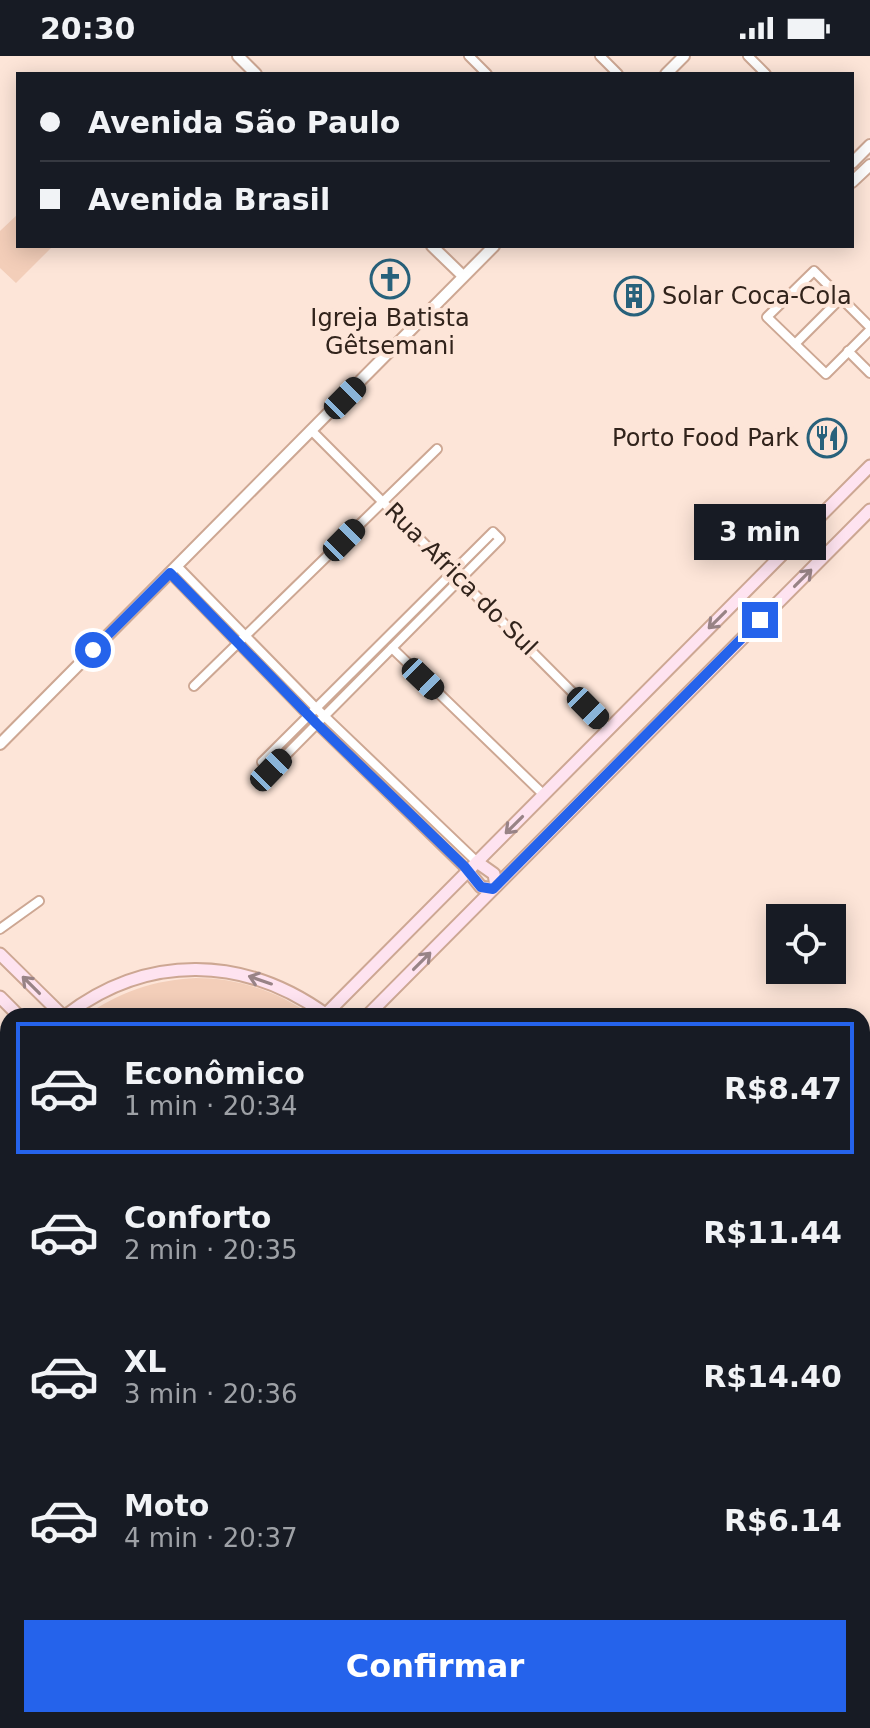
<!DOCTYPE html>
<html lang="pt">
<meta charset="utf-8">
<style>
body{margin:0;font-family:"DejaVu Sans",sans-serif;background:#20242c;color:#f1f3f6;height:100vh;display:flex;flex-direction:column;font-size:30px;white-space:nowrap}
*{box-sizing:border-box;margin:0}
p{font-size:26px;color:#9ea1a6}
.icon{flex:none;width:44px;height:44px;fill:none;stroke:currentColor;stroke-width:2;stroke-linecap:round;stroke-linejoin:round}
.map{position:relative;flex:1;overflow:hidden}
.side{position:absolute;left:0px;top:952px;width:870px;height:720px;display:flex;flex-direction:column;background:#171b24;border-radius:24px 24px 0 0;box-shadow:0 4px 20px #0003}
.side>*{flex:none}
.hud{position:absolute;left:16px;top:16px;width:838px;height:176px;border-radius:0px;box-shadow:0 4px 20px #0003;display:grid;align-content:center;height:176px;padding:0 24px;background:#171b24}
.buttons{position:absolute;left:766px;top:848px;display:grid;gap:16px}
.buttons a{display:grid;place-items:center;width:80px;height:80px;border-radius:0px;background:#171b24;box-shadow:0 4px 20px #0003;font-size:40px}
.end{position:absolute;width:36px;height:36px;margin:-18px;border:10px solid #2563eb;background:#fff;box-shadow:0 0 0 4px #fff}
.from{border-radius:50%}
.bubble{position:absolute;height:56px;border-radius:0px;background:#171b24;box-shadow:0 4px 20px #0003;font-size:26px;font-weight:600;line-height:56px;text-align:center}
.car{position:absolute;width:24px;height:48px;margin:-24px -12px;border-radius:10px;box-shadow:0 0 6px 2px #0007;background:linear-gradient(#222 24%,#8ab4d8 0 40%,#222 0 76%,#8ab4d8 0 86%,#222 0)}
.hud b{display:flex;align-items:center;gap:28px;height:76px;font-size:30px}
.hud b+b{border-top:2px solid #363941}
.hud i{width:20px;height:20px;background:#f1f3f6}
ul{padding:14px 0 0;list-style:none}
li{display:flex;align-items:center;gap:24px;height:132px;margin:0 16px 12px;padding:0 8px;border:4px solid transparent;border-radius:0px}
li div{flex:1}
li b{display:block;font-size:30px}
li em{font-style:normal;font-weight:600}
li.on{border-color:#2563eb}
li>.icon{width:72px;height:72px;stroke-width:1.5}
.cta{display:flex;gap:16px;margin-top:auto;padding:16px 24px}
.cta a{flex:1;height:92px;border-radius:0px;background:#2563eb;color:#fff;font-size:32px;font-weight:600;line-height:92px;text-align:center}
.status{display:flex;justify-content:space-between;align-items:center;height:56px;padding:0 40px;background:#171b24;direction:ltr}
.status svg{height:22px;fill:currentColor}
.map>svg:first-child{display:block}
.green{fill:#f3ceb9}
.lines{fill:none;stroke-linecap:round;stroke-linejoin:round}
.minor-casing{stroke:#cda793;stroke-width:12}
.tertiary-casing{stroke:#cda793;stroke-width:14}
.secondary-casing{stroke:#cda793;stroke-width:15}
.minor{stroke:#fff;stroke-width:8}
.tertiary{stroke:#fff;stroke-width:10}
.secondary{stroke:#fee3f0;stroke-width:11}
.oneway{stroke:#988386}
.route{stroke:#2563eb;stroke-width:10}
.labels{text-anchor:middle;stroke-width:8;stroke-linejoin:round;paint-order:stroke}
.poi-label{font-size:24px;fill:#31231b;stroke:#fde5d8;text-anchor:start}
.street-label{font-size:24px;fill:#31231b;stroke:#fde5d8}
</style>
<div class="status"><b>20:30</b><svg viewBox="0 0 49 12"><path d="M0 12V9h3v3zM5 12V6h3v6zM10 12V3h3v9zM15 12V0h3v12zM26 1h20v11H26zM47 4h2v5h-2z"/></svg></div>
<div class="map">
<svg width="870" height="1672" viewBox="0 0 870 1672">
<rect width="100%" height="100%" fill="#fde5d8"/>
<!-- green -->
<g class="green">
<polygon points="18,158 18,190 53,190 16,227 0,212 0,175"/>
<path d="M196 922C237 922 278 935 312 960H85C119 936 154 924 196 922Z"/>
</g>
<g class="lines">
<defs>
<g id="minor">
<polyline points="469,0 487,18"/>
<polyline points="600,0 618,18"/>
<polyline points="748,0 766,18"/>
<polyline points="870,271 814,215 767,261 826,318 870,274"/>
<polyline points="795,288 841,242"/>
<polyline points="848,295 870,317"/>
<polyline points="311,374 609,673"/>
<polygon points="493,476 500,483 271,714 262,706"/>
<polyline points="177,510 316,652 477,806"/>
<polyline points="170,517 317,668 468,815"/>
<polyline points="392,592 544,739"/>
<polyline points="194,630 437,393"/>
<polyline points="0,873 39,845"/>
<polyline points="862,1155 870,1147"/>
<polyline points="862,1205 870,1213"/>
<polyline points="862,1319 870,1311"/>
<polyline points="0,1354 8,1362"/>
<polyline points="862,1468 870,1460"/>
<polyline points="862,1484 870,1492"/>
<polyline points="0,1501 8,1509"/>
<polyline points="0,1517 8,1525"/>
<polyline points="0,1602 8,1593"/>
<polyline points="862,1615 870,1607"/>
<polyline points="0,1619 8,1611"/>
<polyline points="148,1664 156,1672"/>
<polyline points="165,1664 173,1672"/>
<polyline points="441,1664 449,1672"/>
<polyline points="459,1664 467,1672"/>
<polyline points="85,1672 91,1664"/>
<polyline points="223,1672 231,1664"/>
<polyline points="366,1672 374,1664"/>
<polyline points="517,1672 524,1664"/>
<polyline points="661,1672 668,1664"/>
<polyline points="805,1672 813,1664"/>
</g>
<g id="tertiary">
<polyline points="238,0 256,18"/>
<polyline points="666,18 684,0"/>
<polyline points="852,107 870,89"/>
<polyline points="852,126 870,109"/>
<polyline points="432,190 463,220"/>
<polyline points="0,688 494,190"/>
<polyline points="0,1286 8,1278"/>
<polyline points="0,1334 8,1326"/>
</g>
<g id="secondary">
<polyline points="477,806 494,818 496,830"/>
<polyline points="468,815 481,831 493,833"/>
<polyline points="0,898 63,960"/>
<polyline points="0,941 19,960"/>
<path d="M65 960C147 897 245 899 328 960"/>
<polyline points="324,960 870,410"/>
<polyline points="367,960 870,454"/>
<polyline points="0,1068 8,1040"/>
<polyline points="0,1160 8,1181"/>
<polyline points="730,1664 738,1672"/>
<polyline points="774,1664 782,1672"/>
</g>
</defs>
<!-- minor casing -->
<use href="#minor" class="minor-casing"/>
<!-- tertiary casing -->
<use href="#tertiary" class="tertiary-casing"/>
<!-- secondary casing -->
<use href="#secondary" class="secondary-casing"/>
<!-- minor -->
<use href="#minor" class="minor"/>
<!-- tertiary -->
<use href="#tertiary" class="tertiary"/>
<!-- secondary -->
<use href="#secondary" class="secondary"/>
</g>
<!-- one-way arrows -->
<defs><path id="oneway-shaft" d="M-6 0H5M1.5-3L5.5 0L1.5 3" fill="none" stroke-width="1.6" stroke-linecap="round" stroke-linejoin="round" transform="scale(2)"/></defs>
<g class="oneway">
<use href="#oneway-shaft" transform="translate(803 522) rotate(-45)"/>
<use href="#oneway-shaft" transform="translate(717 564) rotate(135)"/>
<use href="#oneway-shaft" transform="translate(514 769) rotate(135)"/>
<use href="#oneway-shaft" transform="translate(422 905) rotate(-45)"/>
<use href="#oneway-shaft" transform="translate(260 924) rotate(-161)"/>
<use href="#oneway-shaft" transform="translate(31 929) rotate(-135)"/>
</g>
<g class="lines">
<!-- route -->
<polyline class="route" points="93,594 170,517 317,668 464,810 481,831 493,833 760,564"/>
</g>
<!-- icons -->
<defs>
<symbol id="church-ring" viewBox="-11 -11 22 22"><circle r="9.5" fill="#fde5d8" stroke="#28617b" stroke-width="1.5"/><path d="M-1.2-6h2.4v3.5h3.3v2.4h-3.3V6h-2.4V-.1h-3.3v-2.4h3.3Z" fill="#28617b"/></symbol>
<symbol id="building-ring" viewBox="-11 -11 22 22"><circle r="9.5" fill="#fde5d8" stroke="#28617b" stroke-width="1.5"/><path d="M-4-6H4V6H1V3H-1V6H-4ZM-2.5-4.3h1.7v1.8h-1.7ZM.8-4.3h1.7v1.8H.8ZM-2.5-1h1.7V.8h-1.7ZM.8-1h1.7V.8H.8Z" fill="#28617b"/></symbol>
<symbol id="restaurant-ring" viewBox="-11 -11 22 22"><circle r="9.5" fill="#fde5d8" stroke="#28617b" stroke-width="1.5"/><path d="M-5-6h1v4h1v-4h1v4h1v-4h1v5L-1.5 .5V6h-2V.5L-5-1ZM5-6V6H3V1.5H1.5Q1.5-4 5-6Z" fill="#28617b"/></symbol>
</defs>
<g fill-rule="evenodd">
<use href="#church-ring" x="368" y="201" width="44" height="44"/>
<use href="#building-ring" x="612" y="218" width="44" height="44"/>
<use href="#restaurant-ring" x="805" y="360" width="44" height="44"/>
</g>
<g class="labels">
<!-- poi labels -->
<g class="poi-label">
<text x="662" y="248">Solar Coca-Cola</text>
<text x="390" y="270" text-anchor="middle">Igreja Batista<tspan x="390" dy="28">Gêtsemani</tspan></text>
<text x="799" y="390" text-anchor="end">Porto Food Park</text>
</g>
<!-- street labels -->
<g class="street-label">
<text transform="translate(461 523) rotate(45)" y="8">Rua Africa do Sul</text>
</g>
</g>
</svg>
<div class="buttons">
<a><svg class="icon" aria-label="locate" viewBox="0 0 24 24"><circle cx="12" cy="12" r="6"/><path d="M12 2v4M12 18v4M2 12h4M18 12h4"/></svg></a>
</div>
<i class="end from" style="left:93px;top:594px"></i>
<i class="end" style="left:760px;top:564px"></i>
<div class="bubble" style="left:694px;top:448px;width:132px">3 min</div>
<i class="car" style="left:345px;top:342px;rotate:45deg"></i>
<i class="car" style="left:344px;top:484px;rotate:45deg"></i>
<i class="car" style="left:423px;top:623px;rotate:134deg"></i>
<i class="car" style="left:588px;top:652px;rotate:135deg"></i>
<i class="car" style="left:271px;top:714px;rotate:44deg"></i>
<div class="hud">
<b><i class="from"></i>Avenida São Paulo</b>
<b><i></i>Avenida Brasil</b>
</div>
<section class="side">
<ul>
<li class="on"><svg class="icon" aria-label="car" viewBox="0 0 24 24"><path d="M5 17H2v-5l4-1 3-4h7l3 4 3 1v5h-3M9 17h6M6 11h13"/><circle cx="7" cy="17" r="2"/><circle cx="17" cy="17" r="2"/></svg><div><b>Econômico</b><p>1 min · 20:34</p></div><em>R$8.47</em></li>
<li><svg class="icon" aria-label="car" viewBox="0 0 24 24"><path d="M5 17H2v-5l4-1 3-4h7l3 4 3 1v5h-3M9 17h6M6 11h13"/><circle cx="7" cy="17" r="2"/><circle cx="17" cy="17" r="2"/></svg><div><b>Conforto</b><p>2 min · 20:35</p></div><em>R$11.44</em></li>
<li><svg class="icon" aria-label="car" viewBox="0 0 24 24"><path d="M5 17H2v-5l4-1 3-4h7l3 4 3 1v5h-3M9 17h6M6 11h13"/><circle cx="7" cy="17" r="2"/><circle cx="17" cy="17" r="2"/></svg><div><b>XL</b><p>3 min · 20:36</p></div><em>R$14.40</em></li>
<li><svg class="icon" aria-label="car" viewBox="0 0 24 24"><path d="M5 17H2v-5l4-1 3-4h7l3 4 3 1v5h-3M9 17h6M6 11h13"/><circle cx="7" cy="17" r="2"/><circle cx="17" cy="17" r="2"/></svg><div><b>Moto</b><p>4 min · 20:37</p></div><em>R$6.14</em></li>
</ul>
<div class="cta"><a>Confirmar</a></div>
</section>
</div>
